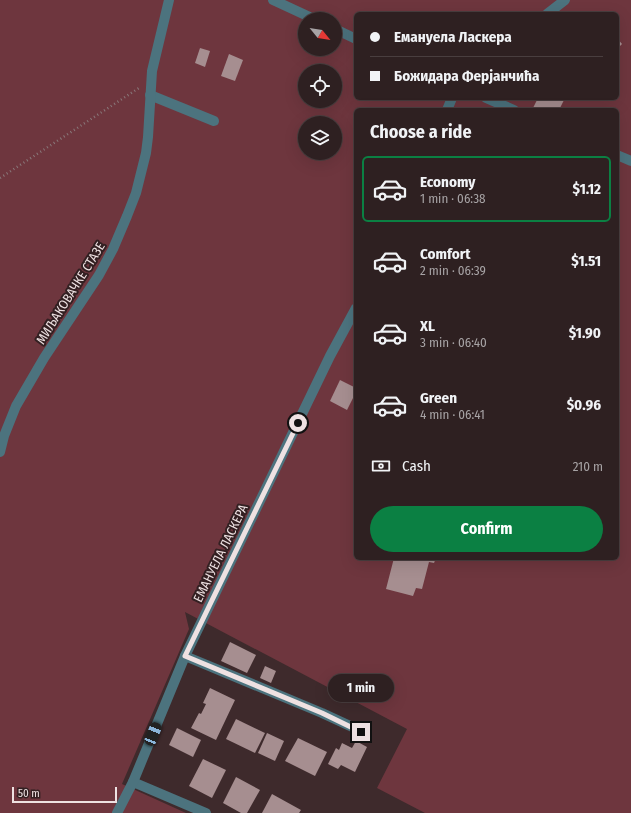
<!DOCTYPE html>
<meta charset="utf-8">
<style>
body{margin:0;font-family:"Fira Sans Condensed",sans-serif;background:#36282a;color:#f1f3f6;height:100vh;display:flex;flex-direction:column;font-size:15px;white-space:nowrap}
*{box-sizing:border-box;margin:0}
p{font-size:13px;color:#a7a3a5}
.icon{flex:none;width:22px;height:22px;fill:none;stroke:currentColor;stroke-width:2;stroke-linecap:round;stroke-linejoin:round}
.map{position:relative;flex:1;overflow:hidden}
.side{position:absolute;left:354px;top:108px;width:265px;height:452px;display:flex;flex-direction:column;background:#2e2021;border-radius:6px;box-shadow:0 4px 16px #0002,0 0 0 1px #493e3f}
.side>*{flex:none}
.banner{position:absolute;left:354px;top:12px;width:265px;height:88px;border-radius:6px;box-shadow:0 4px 16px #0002,0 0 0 1px #493e3f;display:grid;align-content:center;height:88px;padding:0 16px;background:#2e2021}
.needle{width:26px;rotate:120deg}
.buttons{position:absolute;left:298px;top:12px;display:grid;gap:8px}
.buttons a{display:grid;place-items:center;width:44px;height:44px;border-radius:50%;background:#2e2021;box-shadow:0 4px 16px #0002,0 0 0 1px #493e3f;font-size:20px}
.scale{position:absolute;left:12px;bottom:10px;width:105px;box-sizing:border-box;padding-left:4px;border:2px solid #eee1e2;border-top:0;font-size:11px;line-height:14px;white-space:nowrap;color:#eee1e2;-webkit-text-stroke:3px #332022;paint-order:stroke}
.end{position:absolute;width:18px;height:18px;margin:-9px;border:5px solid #eee1e2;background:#111;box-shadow:0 0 0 2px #111}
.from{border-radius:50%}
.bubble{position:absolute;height:28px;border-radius:14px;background:#2e2021;box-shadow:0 4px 16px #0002,0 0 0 1px #493e3f;font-size:13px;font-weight:700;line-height:28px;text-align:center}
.car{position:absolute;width:12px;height:24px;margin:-12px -6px;border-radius:5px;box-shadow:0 0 3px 1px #0007;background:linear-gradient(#222 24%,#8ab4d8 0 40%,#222 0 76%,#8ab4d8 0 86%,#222 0)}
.banner b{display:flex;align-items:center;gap:14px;height:38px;font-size:15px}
.banner b+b{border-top:1px solid #493e3f}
.banner i{width:10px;height:10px;background:#f1f3f6}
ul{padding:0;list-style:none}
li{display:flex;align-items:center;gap:12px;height:66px;margin:0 8px 6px;padding:0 8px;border:2px solid transparent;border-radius:6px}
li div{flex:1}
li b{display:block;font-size:15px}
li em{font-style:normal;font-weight:700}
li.current{border-color:#0b8043}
li>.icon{width:36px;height:36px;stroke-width:1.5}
h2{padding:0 16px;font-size:18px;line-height:48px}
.pay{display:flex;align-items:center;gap:10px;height:44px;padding:0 16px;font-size:15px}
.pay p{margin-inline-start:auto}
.button{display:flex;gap:8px;margin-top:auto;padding:8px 16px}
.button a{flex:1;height:46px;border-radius:24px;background:#0b8043;color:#fff;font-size:16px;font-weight:700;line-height:46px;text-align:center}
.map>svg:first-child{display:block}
.green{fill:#6e363e;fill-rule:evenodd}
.building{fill:#a68e90}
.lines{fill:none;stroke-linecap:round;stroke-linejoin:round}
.path{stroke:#89787a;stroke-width:2.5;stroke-dasharray:1 3;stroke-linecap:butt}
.minor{stroke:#4c737e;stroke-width:10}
.route{stroke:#eee1e2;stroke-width:5}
.labels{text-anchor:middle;stroke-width:4;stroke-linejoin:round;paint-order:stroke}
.street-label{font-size:13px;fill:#eee1e2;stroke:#332022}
</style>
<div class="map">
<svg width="631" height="813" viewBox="0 0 631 813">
<rect width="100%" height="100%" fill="#3e2a2c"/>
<!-- green -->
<path class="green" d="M0 0H631V813H425L377 788 407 729 185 612 189 629 122 784 186 813H0ZM356 14H617V98H356ZM305 19H335V49H305ZM305 71H335V101H305ZM356 110H617V558H356ZM305 123H335V153H305Z"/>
<!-- building -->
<g class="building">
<polygon points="617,38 622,44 617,49"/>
<polygon points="200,48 210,51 205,67 195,63"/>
<polygon points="229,54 243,60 235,81 221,76"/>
<polygon points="538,98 565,98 559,110 538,110 533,108"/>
<polygon points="340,380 356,388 356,392 347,410 330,401"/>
<polygon points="394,558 436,558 434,563 429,562 422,589 416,588 413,596 386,589"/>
<polygon points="230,642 256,655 247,673 221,661"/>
<polygon points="265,666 276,671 271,683 260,678"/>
<polygon points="210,688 235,700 216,740 191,728 199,713 201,714 206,704 203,703"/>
<polygon points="236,719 265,733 255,753 226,739"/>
<polygon points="177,728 201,740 193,757 169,745"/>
<polygon points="267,733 284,741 275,761 258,753"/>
<polygon points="298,738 327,752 315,776 285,761"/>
<polygon points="356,741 367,747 355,772 341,765 338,769 328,764 336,748 339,750 342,743 352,748"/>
<polygon points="203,759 226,770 212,798 189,786"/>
<polygon points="236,777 260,790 247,813 241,813 223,803"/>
<polygon points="272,794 301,810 299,813 262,813"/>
</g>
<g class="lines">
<!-- path -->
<polyline class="path" points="0,178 139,88"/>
<!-- minor -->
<g class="minor">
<polyline points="273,0 314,19"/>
<polyline points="547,14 565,0"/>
<polyline points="335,29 356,39"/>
<polyline points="150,95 214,121"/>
<polyline points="486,98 514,110"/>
<polyline points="447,110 452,98"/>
<polyline points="617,155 631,161"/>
<polyline points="0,452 4,436 16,406 44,358 99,275 113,249 127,216 136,193 146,153 148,137 152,71 169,0"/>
<polyline points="185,656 322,713 361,731"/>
<polyline points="133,782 206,813"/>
<polyline points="117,813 133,782 185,656 330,356 356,308"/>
</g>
</g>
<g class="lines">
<!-- route -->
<polyline class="route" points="298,423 185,656 322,713 361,732"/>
</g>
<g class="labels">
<!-- street labels -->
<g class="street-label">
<text transform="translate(70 293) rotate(-58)" y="5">МИЉАКОВАЧКЕ СТАЗЕ</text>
<text transform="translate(220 553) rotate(-64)" y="5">ЕМАНУЕЛА ЛАСКЕРА</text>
</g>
</g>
</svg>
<div class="buttons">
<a><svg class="needle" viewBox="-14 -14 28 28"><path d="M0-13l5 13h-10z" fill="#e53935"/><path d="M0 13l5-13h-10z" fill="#a7a3a5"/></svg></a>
<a><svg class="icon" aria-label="locate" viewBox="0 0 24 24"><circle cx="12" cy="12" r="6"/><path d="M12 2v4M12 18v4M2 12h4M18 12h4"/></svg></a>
<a><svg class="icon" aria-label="layers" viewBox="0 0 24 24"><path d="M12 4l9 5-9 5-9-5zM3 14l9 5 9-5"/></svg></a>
</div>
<div class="scale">50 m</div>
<i class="end from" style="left:298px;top:423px"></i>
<i class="end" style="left:361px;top:732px"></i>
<div class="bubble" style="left:328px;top:674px;width:66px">1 min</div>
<i class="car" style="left:153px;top:734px;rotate:22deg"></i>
<div class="banner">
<b><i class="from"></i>Емануела Ласкера</b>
<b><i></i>Божидара Ферјанчића</b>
</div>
<section class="side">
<h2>Choose a ride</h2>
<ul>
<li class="current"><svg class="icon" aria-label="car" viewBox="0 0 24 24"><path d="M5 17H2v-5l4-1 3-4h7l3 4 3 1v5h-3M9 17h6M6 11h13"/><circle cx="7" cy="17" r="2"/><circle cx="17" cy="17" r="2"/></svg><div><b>Economy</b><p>1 min · 06:38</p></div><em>$1.12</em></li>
<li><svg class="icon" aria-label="car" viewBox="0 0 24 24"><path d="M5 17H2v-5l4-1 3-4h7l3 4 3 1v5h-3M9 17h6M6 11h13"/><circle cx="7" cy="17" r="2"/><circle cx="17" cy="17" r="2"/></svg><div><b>Comfort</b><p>2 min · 06:39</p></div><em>$1.51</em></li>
<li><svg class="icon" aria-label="car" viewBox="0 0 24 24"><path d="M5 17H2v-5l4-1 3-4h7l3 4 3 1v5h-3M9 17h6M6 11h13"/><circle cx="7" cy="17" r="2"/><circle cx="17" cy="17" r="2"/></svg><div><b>XL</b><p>3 min · 06:40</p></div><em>$1.90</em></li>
<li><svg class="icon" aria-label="car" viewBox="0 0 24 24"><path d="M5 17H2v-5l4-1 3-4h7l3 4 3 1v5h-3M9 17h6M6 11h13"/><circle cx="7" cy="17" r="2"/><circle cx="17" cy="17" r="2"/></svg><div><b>Green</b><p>4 min · 06:41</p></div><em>$0.96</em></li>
</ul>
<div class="pay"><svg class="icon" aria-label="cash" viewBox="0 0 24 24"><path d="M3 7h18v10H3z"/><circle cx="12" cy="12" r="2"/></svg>Cash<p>210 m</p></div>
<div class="button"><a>Confirm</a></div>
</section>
</div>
